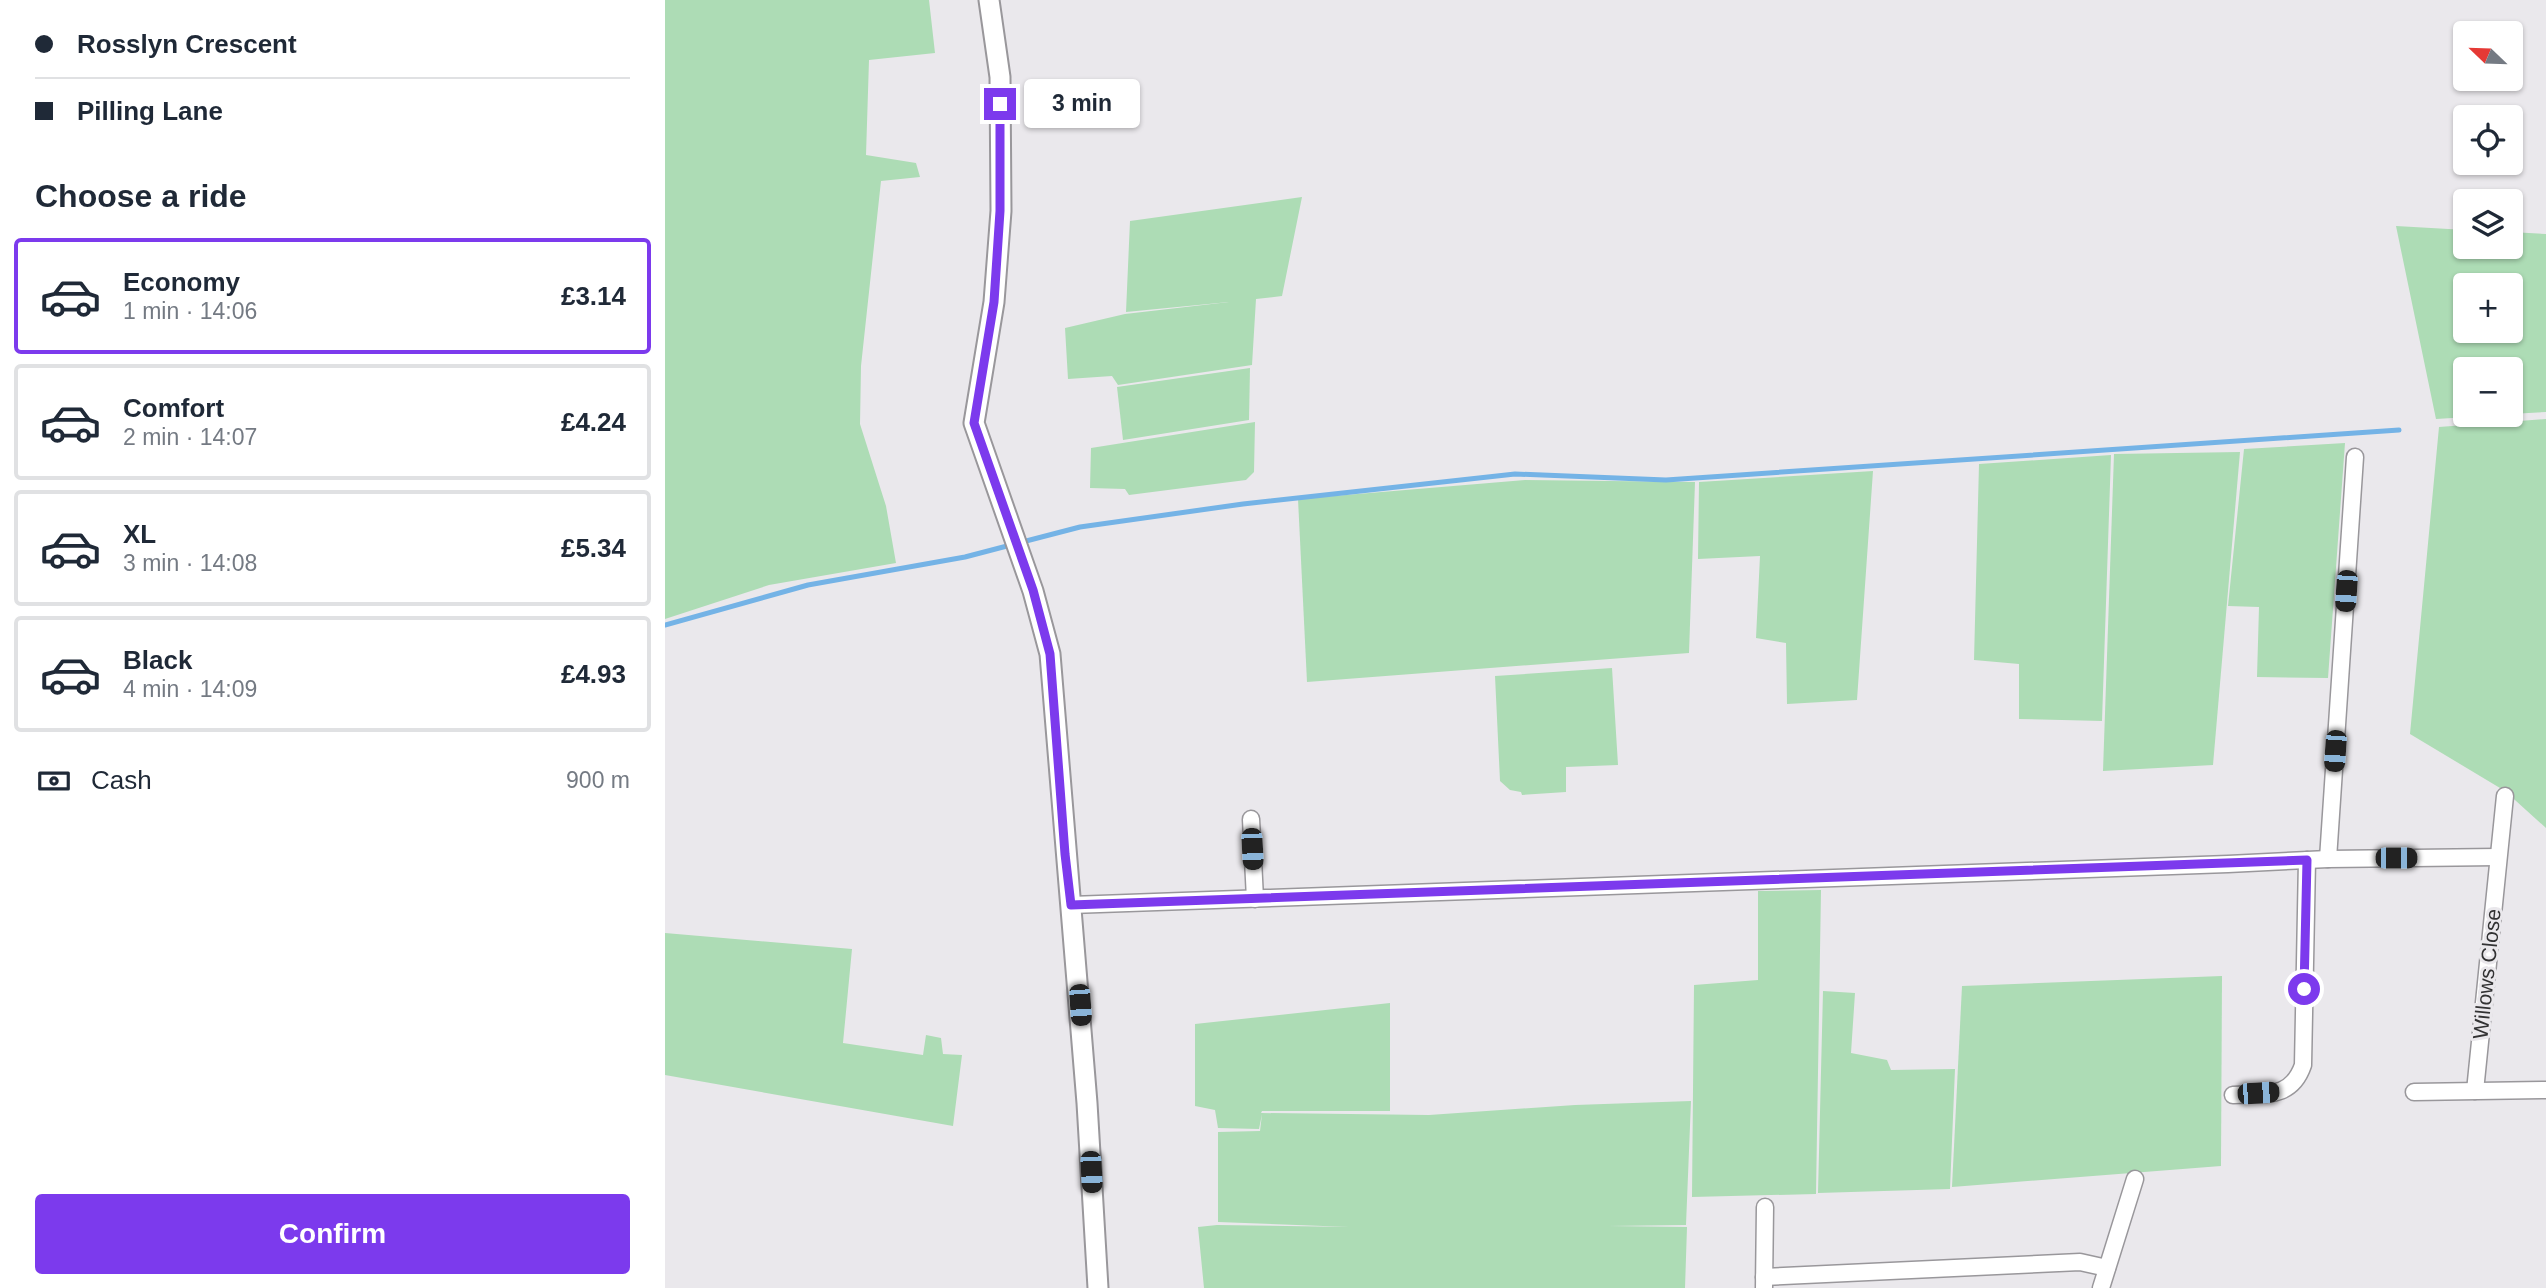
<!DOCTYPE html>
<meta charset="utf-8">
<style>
body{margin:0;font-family:Helvetica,sans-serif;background:#f2f2f3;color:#1f2937;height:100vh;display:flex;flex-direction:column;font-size:26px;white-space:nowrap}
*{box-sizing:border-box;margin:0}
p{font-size:23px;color:#747a83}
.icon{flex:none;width:38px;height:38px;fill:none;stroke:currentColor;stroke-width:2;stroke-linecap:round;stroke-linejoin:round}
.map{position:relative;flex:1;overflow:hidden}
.panel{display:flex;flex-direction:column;background:#fff;width:665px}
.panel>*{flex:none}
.top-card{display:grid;align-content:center;height:154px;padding:0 35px;background:#fff}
.needle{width:46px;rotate:293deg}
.tools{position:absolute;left:1788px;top:21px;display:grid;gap:14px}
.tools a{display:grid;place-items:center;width:70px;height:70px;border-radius:7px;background:#fff;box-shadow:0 2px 5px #0004;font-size:35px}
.end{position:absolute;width:32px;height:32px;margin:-16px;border:9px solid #7c3aed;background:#fff;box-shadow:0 0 0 4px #fff}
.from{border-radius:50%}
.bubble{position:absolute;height:49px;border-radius:7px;background:#fff;box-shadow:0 2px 5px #0004;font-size:23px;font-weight:700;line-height:49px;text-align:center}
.car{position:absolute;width:21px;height:42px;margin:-21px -10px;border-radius:9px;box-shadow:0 0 5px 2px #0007;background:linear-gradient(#222 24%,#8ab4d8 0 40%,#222 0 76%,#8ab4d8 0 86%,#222 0)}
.top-card b{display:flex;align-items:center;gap:24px;height:66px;font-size:26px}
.top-card b+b{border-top:2px solid #e0e1e3}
.top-card i{width:18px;height:18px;background:#1f2937}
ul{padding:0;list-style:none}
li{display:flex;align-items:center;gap:21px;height:116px;margin:0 14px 10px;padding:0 21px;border:4px solid #e0e1e3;border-radius:7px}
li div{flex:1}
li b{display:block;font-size:26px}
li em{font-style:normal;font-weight:700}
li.selected{border-color:#7c3aed}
li>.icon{width:63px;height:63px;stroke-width:1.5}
h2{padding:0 35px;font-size:32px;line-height:84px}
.pay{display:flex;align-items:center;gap:18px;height:77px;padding:0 35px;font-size:26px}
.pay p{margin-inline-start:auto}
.action{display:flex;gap:14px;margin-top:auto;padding:14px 35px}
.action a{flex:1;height:80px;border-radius:7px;background:#7c3aed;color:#fff;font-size:28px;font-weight:700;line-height:80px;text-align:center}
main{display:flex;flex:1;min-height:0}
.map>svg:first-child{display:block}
.green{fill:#addcb5;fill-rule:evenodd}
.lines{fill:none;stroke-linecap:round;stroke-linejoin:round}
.stream{stroke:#74b3e6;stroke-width:5}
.minor-casing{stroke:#99979b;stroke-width:19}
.tertiary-casing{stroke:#99979b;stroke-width:23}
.minor{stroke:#fff;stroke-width:16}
.tertiary{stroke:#fff;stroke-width:19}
.route{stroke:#7c3aed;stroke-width:9}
.labels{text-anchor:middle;stroke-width:6;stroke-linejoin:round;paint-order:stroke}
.street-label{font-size:21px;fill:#323233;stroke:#eae8ec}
</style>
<main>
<section class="panel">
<div class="top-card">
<b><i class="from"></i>Rosslyn Crescent</b>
<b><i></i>Pilling Lane</b>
</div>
<h2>Choose a ride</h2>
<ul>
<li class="selected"><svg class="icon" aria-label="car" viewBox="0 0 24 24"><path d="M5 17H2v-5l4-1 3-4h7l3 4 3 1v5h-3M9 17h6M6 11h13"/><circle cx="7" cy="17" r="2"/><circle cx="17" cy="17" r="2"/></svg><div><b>Economy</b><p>1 min · 14:06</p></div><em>£3.14</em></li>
<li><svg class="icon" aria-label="car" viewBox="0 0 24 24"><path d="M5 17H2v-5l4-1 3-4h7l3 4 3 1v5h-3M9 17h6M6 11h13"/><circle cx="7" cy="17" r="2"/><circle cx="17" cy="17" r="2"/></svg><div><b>Comfort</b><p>2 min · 14:07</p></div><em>£4.24</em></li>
<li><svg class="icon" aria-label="car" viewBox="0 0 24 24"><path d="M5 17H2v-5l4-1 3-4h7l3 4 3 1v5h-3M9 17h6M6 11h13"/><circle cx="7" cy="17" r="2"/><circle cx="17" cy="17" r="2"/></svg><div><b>XL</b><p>3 min · 14:08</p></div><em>£5.34</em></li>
<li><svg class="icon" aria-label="car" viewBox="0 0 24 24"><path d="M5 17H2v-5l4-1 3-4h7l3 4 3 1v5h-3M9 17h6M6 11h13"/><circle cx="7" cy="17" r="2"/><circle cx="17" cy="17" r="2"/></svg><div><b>Black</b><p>4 min · 14:09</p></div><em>£4.93</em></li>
</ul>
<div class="pay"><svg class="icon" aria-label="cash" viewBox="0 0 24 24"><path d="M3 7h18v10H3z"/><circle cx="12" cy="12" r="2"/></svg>Cash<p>900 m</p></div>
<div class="action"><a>Confirm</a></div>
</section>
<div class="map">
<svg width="1881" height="1288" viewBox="0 0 1881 1288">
<rect width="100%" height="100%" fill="#eae8ec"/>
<!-- green -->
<g class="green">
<polygon points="0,0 264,0 270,53 204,60 201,155 251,163 255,177 216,181 196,366 195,424 221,506 231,563 104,585 0,619"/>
<polygon points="637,197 617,296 591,299 587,365 453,385 447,376 403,379 400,328 460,314 564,302 461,312 465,221"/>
<path d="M1731 226 1801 230V247H1846V232L1881 234V412L1846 414V369H1801V415H1836L1771 419ZM1801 285H1846V331H1801Z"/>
<polygon points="585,368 584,420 458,440 452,387"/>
<polygon points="1881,419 1881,828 1840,791 1745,734 1774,427"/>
<polygon points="590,422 589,472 581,480 464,495 460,489 425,488 426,448"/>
<polygon points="1680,443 1663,678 1592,677 1594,607 1563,606 1579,449"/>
<polygon points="1575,452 1548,765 1438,771 1449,454"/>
<polygon points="1446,455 1437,721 1354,719 1354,664 1309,660 1314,464"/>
<polygon points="1208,471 1192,700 1122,704 1121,643 1091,638 1095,556 1033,559 1034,482"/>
<polygon points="860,480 1030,482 1024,653 642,682 633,499"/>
<polygon points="947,668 953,765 901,767 901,792 857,795 856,792 845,790 835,781 830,676"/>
<polygon points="1156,890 1151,1194 1027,1197 1029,985 1093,980 1093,891"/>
<polygon points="0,933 187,949 178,1043 258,1055 261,1035 276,1038 278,1054 297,1055 288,1126 0,1075"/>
<polygon points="1557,976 1556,1166 1287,1187 1297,986"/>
<polygon points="1158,991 1190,993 1186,1053 1222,1060 1226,1070 1290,1069 1285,1189 1153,1193"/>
<polygon points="725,1003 725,1111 597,1111 596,1113 764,1115 910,1105 1026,1101 1021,1225 944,1226 1022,1227 1020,1288 539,1288 533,1227 552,1225 685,1227 553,1222 553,1132 595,1131 597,1114 594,1129 553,1128 550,1110 530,1106 530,1024"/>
</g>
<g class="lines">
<!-- stream -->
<polyline class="stream" points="0,625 143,585 300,557 415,527 578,504 850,474 1001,480 1734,430"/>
<defs>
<g id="minor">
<polyline points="586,819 590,899"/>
<polyline points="1663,859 1690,457"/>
<polyline points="406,905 1563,864 1663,859 1833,857"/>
<polyline points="1810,1091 1840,796"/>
<polyline points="1749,1092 1881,1090"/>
<path d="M1568 1095C1599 1093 1626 1100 1638 1065L1642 860"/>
<polyline points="1099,1277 1415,1262 1442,1268"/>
<polyline points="1099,1288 1100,1207"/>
<polyline points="1436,1288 1470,1179"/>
</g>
<polyline id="tertiary" points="324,0 335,77 336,211 329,302 309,423 368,591 385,654 422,1103 433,1288"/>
</defs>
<!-- minor casing -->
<use href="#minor" class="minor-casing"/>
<!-- tertiary casing -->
<use href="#tertiary" class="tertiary-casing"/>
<!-- minor -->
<use href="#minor" class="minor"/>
<!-- tertiary -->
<use href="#tertiary" class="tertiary"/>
</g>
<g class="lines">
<!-- route -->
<polyline class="route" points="335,104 335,211 329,302 309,423 368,590 385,654 400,854 406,905 1642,860 1639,989"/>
</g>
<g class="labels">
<!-- street labels -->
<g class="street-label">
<text transform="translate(1822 974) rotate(-84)" y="7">Willows Close</text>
</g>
</g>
</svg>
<div class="tools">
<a><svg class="needle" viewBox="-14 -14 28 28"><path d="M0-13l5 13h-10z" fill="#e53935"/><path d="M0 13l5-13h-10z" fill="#747a83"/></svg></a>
<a><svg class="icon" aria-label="locate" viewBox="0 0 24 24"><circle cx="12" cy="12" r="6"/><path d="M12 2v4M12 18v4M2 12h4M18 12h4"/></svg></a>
<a><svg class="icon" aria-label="layers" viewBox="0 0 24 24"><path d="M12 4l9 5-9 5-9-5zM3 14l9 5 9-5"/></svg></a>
<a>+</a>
<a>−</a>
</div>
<i class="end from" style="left:1639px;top:989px"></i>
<i class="end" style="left:335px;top:104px"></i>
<div class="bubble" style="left:359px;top:79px;width:116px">3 min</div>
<i class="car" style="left:1681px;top:591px;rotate:184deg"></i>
<i class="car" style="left:1670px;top:751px;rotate:184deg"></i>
<i class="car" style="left:587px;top:849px;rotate:177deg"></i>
<i class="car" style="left:1731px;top:858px;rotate:90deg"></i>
<i class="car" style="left:415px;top:1005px;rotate:176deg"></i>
<i class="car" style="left:1593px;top:1093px;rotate:86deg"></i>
<i class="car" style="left:426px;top:1172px;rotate:177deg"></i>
</div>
</main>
